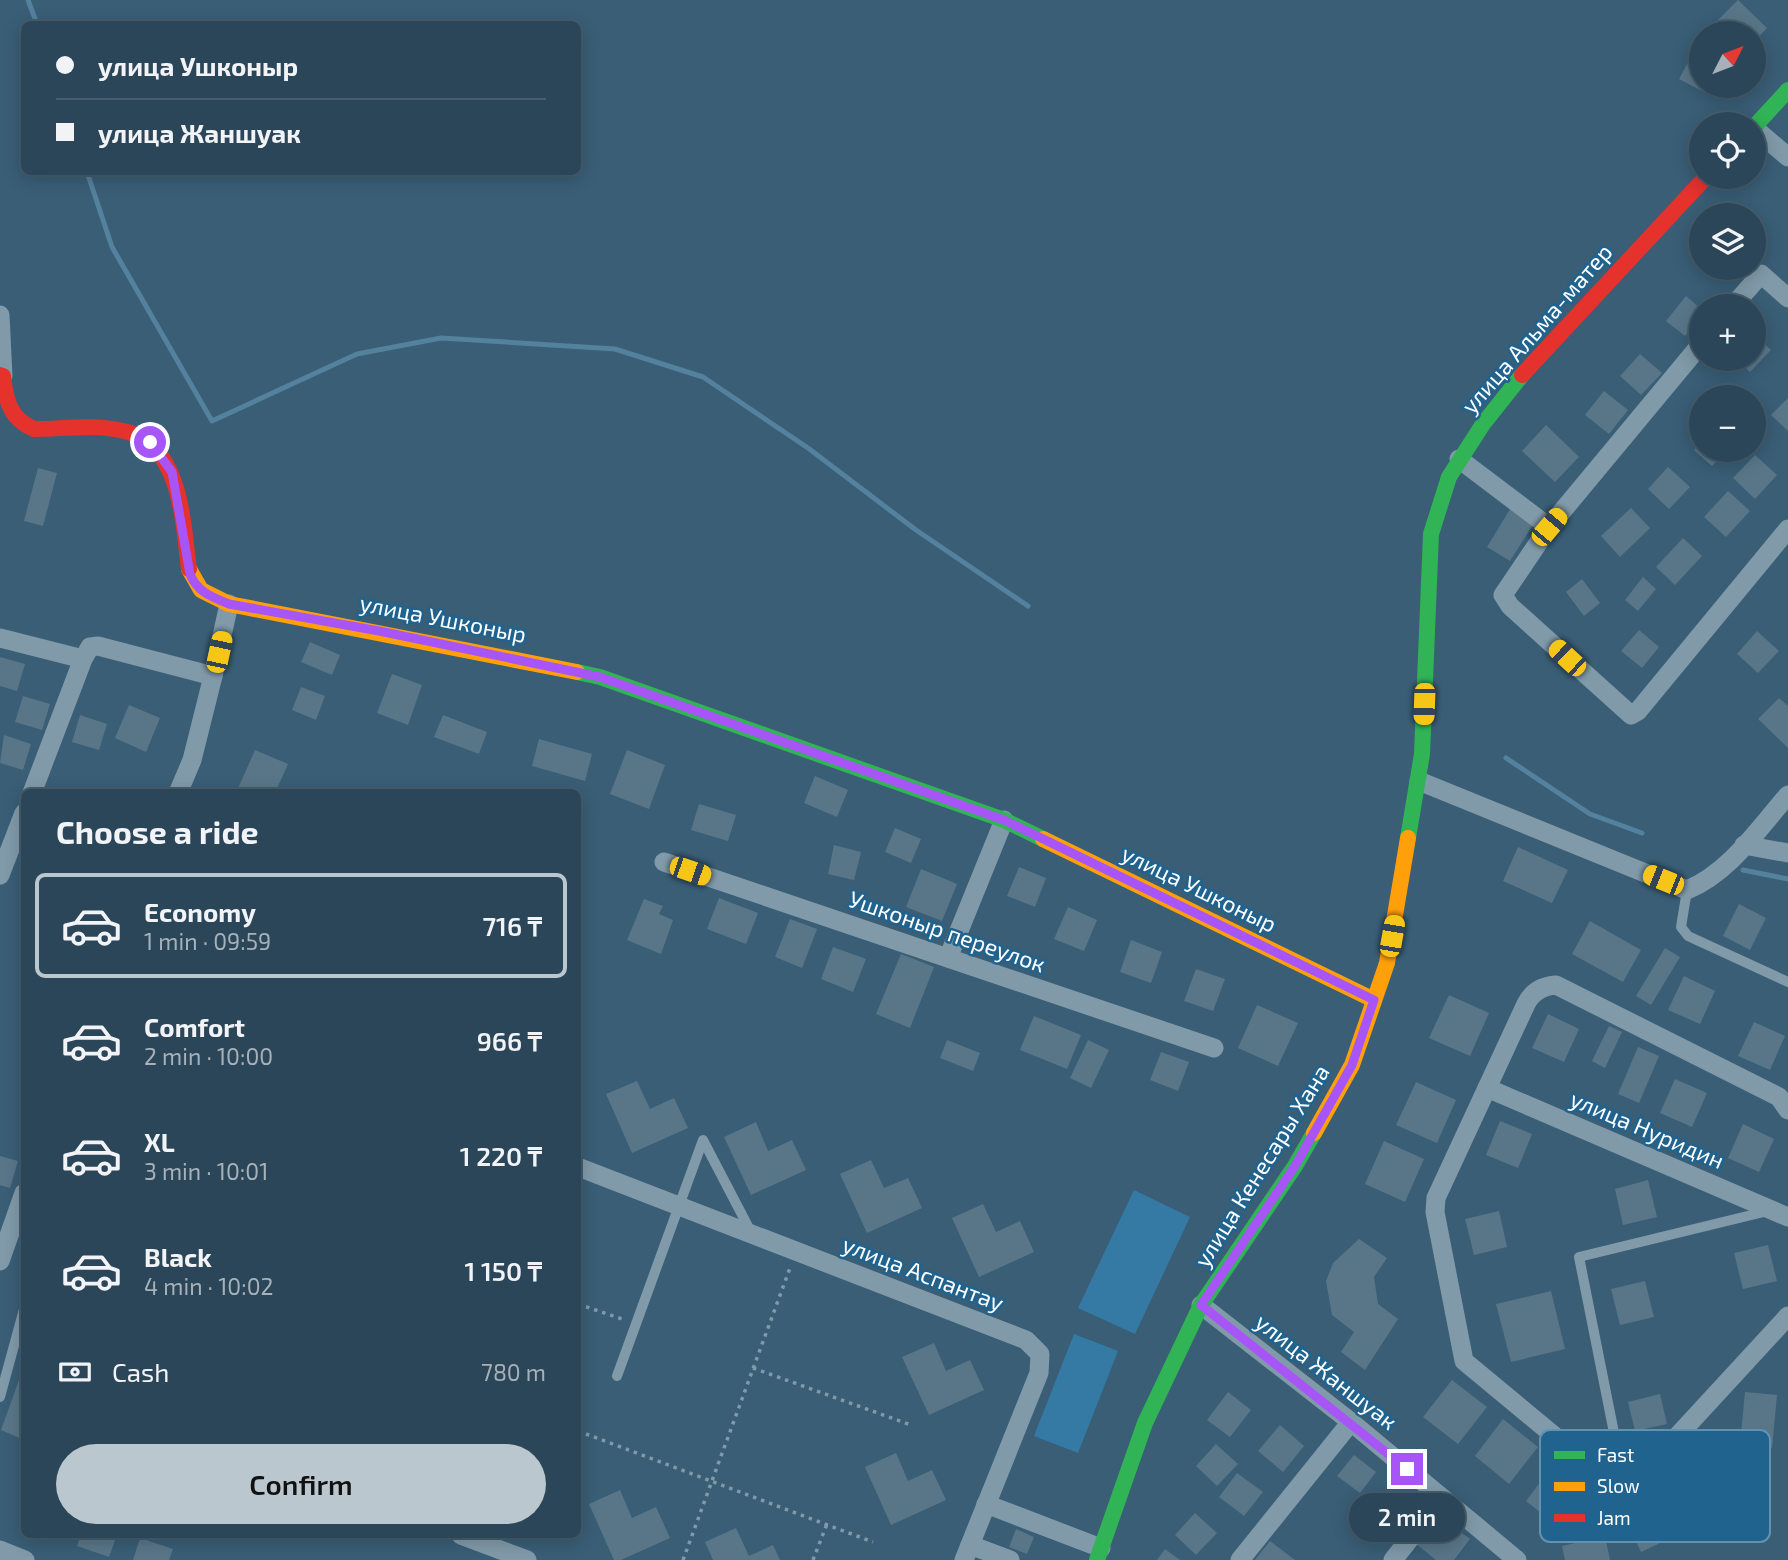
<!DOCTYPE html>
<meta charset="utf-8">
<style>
body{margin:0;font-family:"Exo 2",sans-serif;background:#375061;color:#f1f3f6;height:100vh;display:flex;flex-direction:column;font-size:26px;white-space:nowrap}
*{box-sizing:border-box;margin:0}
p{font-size:23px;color:#a6b1ba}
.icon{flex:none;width:38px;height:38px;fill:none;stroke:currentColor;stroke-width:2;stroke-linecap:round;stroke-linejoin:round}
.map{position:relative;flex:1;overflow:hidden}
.side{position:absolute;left:21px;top:789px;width:560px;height:749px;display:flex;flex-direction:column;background:#2b4658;border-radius:10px;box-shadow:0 4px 18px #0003,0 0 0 2px #475e6e}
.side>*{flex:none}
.top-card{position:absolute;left:21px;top:21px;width:560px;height:154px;border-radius:10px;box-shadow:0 4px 18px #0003,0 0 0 2px #475e6e;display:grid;align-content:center;height:154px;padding:0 35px;background:#2b4658}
.needle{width:46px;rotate:48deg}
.fabs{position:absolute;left:1689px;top:21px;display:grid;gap:14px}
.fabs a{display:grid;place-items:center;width:77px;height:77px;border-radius:50%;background:#2b4658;box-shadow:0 4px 18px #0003,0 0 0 2px #475e6e;font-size:35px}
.end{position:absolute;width:32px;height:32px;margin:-16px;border:9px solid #a855f7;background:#fff;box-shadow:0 0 0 4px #fff}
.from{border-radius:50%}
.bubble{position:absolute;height:49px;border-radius:24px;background:#2b4658;box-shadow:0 4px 18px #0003,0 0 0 2px #475e6e;font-size:23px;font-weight:600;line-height:49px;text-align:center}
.car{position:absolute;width:21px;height:42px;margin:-21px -10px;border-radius:9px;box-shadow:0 0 5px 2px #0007;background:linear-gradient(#f5c518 24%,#345 0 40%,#f5c518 0 76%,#345 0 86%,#f5c518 0)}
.top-card b{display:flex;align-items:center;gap:24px;height:66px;font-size:26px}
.top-card b+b{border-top:2px solid #475e6e}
.top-card i{width:18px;height:18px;background:#f1f3f6}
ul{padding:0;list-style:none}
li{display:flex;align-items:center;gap:21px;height:105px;margin:0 14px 10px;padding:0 21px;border:4px solid transparent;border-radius:10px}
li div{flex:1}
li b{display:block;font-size:26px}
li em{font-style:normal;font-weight:600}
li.on{border-color:#bac7cf}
li>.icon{width:63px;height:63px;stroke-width:1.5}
h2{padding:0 35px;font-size:32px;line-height:84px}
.pay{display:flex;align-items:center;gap:18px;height:77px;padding:0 35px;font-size:26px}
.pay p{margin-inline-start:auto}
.button{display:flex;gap:14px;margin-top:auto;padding:14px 35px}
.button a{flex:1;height:80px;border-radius:42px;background:#bac7cf;color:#111;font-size:28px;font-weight:600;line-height:80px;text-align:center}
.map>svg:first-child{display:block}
.green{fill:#357aa5}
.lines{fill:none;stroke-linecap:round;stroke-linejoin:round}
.stream{stroke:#54819e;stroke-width:5}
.building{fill:#597688}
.path{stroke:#809aa9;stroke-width:3.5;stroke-dasharray:3.5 5;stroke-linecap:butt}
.lane{stroke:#809aa9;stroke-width:10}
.street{stroke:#809aa9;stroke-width:19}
.fast{stroke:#30b455;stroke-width:16}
.slow{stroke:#ff9f0a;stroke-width:16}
.jam{stroke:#e5322d;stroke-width:16}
.route{stroke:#a855f7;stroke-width:9}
.labels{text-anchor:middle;stroke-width:5;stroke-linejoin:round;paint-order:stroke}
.street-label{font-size:23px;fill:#fff;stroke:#20638f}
.key{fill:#20638f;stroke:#6392b1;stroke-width:2}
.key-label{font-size:19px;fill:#fff}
</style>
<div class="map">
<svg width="1788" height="1560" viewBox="0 0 1788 1560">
<rect width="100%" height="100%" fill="#395e76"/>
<!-- green -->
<g class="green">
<polygon points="1134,1190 1190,1217 1135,1334 1078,1308"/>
<polygon points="1074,1334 1118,1351 1078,1453 1034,1436"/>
</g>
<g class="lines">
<!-- stream -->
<g class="stream">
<polyline points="28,0 37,24"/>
<polyline points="87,172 112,247 212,421 357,354 441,338 615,349 703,377 808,448 916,530 1028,606"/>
<polyline points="1506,758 1590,814 1642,833"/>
<polyline points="1743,870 1788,879"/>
</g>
</g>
<!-- building -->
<g class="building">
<polygon points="1738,0 1767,28 1754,42 1754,33 1720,33 1712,26"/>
<polygon points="1697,46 1701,49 1701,86 1708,86 1704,92 1679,79"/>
<polygon points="1686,296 1701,309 1701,316 1685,336 1666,321"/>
<polygon points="1754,334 1771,350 1750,372 1736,359 1754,359"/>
<polygon points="1640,354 1662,373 1641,395 1620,376"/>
<polygon points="1604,391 1628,410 1609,434 1585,415"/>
<polygon points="1788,398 1788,431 1771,415"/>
<polygon points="1546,425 1579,457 1555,482 1522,451"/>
<polygon points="1701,443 1701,450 1727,450 1712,466 1694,450"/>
<polygon points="1755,455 1777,475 1755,499 1733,478"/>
<polygon points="1668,467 1690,487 1669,509 1648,489"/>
<polygon points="38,468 57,473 43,526 24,521"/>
<polygon points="1728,491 1750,511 1726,537 1704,517"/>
<polygon points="1512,506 1536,520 1510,561 1487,547"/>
<polygon points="1631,508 1650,528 1620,557 1601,536"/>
<polygon points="1683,538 1702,556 1675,585 1656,567"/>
<polygon points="1643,577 1656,589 1638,611 1625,600"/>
<polygon points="1582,579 1600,603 1584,616 1566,592"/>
<polygon points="1639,630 1659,647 1642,668 1621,651"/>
<polygon points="1757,631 1779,651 1758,673 1737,654"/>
<polygon points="310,642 340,655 332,675 301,662"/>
<polygon points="0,657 25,664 17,691 0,686"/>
<polygon points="392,674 422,685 408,725 377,713"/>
<polygon points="301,687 325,696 316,720 292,710"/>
<polygon points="23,696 50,704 42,730 15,722"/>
<polygon points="1779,698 1788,706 1788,748 1758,719"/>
<polygon points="129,705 160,718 146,752 115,738"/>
<polygon points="80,715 107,724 99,750 72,742"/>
<polygon points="443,715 487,732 479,754 434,737"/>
<polygon points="4,735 31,744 23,770 0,763"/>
<polygon points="539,739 592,754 585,781 532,766"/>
<polygon points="255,750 288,764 275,793 236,793"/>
<polygon points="627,750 665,765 649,809 610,794"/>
<polygon points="815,776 848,790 837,817 804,803"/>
<polygon points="699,804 736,815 728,841 691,830"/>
<polygon points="895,828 921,839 911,863 885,852"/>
<polygon points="834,845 861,852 854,880 828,874"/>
<polygon points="1518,847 1568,870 1552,903 1503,881"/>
<polygon points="1019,867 1046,878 1035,907 1007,896"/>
<polygon points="921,869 957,884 942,921 906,907"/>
<polygon points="719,898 758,913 746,944 707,929"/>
<polygon points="644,899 663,906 659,914 673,920 661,954 627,940"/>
<polygon points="1739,904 1766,918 1750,950 1723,936"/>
<polygon points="1068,907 1097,920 1084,951 1054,939"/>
<polygon points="790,919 817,929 802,968 775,957"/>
<polygon points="1590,921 1641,950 1623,982 1572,954"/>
<polygon points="1131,940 1162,952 1151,983 1120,972"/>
<polygon points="833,947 866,959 853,992 821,979"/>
<polygon points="1665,948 1680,957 1651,1005 1636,996"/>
<polygon points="901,954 934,967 910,1028 876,1014"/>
<polygon points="1196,969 1225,979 1213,1011 1184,1001"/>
<polygon points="1684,976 1715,991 1700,1024 1668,1010"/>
<polygon points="1449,995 1489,1013 1470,1056 1429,1038"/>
<polygon points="1257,1005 1298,1023 1278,1066 1238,1048"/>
<polygon points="1548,1014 1579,1029 1564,1062 1532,1048"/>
<polygon points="1034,1016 1081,1035 1067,1069 1020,1050"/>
<polygon points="1754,1022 1785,1036 1770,1070 1738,1056"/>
<polygon points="1609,1026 1622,1032 1605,1068 1592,1061"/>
<polygon points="947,1040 980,1053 973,1071 940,1058"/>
<polygon points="1088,1040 1109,1050 1091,1088 1070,1078"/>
<polygon points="1638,1047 1659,1056 1639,1103 1618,1094"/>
<polygon points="1161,1052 1189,1062 1178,1091 1150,1080"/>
<polygon points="1675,1079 1707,1093 1692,1127 1660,1113"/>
<polygon points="637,1081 650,1109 674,1098 688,1128 632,1153 606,1094"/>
<polygon points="1416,1082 1456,1100 1437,1143 1396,1125"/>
<polygon points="1500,1121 1532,1134 1518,1168 1486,1155"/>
<polygon points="756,1122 768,1151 792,1140 806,1170 751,1195 724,1137"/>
<polygon points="1743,1124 1774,1139 1759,1172 1728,1158"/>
<polygon points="1384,1141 1424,1159 1405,1202 1365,1184"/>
<polygon points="0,1156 18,1161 10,1188 0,1185"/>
<polygon points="871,1160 884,1188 908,1178 922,1208 867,1233 840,1174"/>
<polygon points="1648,1180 1657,1217 1623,1225 1615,1189"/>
<polygon points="983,1204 996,1232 1020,1221 1034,1252 979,1277 952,1218"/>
<polygon points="1499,1211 1507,1247 1474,1255 1465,1219"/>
<polygon points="1359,1239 1387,1258 1374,1277 1378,1304 1398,1319 1365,1370 1341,1352 1354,1332 1332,1315 1326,1281 1333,1263"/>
<polygon points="1768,1245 1777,1281 1743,1289 1734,1253"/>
<polygon points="1645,1281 1654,1317 1620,1325 1611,1289"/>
<polygon points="1551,1291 1565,1349 1511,1362 1496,1304"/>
<polygon points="934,1343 946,1371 970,1360 984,1390 929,1415 902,1357"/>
<polygon points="24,1366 24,1440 1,1430"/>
<polygon points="1452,1380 1487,1407 1458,1444 1423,1417"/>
<polygon points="1228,1392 1251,1410 1230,1437 1207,1420"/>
<polygon points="1745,1392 1777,1395 1772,1448 1740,1444"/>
<polygon points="1660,1394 1667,1424 1635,1431 1628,1402"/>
<polygon points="1503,1419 1538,1447 1509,1484 1475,1456"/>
<polygon points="1280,1425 1304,1446 1283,1472 1258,1451"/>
<polygon points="1216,1444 1238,1464 1217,1486 1196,1466"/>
<polygon points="896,1453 908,1481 932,1470 946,1500 891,1525 865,1467"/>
<polygon points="1354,1455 1376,1472 1360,1493 1337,1476"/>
<polygon points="1554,1464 1589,1491 1560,1528 1526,1501"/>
<polygon points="1237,1473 1263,1492 1244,1516 1219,1497"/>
<polygon points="620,1490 632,1518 656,1507 670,1538 621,1560 614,1560 589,1504"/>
<polygon points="1657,1510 1671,1538 1641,1552 1628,1524"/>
<polygon points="1195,1513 1217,1533 1196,1555 1175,1535"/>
<polygon points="1438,1515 1470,1539 1454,1560 1436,1560 1416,1544"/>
<polygon points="736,1528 749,1556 773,1545 780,1560 713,1560 705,1542"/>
<polygon points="1016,1529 1034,1537 1027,1554 1009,1547"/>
<polygon points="81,1535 117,1535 109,1557 77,1546"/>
<polygon points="1605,1536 1610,1560 1565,1560 1562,1546"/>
<polygon points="140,1538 173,1549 169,1560 133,1560"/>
<polygon points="1270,1541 1295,1560 1255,1560"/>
<polygon points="1165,1549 1180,1560 1157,1560"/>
</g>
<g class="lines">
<!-- path -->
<g class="path">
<polyline points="578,1304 625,1320"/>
<polyline points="753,1368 911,1425"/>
<polyline points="578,1431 873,1542"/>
<polyline points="683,1560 790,1268"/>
<polyline points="813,1560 827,1524"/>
</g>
<!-- lane -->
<g class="lane">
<polyline points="1687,890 1681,927 1688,936 1788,982"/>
<polyline points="617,1376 703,1140 751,1232"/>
<polyline points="0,1397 24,1309"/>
<polyline points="1625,1488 1579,1257 1768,1211"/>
</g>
<!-- street -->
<g class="street">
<polyline points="1754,128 1788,157"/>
<polyline points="1733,306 1761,274 1788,298"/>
<polyline points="0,315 3,376"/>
<polyline points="1701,344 1549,527 1503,595 1510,606 1631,715 1638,711 1788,529"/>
<polyline points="1459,459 1549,527"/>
<polyline points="0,638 83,659"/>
<path d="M1419 781 1687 890C1730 872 1758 829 1788 795"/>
<polyline points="32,793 83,659 90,647 98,646 213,676 229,604"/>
<polyline points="178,793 192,760 213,676"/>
<polyline points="1744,845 1788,853"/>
<polyline points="664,862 1214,1048"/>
<polyline points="0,875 24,813"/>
<polyline points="948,958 1004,820"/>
<polyline points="1487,1088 1788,1217"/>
<path d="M1788 1110 1779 1097 1556 985C1542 986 1532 992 1526 1004L1436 1198 1435 1212 1464 1361 1610 1482 1625 1488 1636 1481 1788 1316"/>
<polyline points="578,1167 1026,1340 1040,1354 1039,1373 964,1560"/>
<polyline points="0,1261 24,1193"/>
<polyline points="1201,1305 1351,1422 1517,1560"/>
<polyline points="986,1504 1101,1548"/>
<polyline points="461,1535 527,1560"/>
<polyline points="970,1545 1010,1560"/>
<polyline points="0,1550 25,1560"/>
<polyline points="1240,1560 1351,1422"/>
<polyline points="1393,1560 1442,1498"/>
</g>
<!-- fast -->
<g class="fast">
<polyline points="1754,127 1788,90"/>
<polyline points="577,672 600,677 1004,820 1043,839"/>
<polyline points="1408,838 1422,754 1431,534 1449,477 1483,424 1522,375"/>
<polyline points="1097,1560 1145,1423 1201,1305 1295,1166 1314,1133"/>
</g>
<!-- slow -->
<g class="slow">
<polyline points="189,569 201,590 229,604 577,672"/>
<polyline points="1043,839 1374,1000"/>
<polyline points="1314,1133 1352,1065 1387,963 1408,838"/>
</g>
<!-- jam -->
<g class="jam">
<path d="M0 375 3 376C6 401 10 419 34 429 65 429 101 423 131 433 182 451 183 525 189 569"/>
<polyline points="1522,375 1706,177"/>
</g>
</g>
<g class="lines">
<!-- route -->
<path class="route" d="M150 442 172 472 190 574C197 592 212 597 229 604L379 631 600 677 1004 820 1374 1000 1352 1065 1295 1166 1201 1305 1407 1469"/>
</g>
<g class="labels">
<!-- street labels -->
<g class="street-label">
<text transform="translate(1537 329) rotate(-49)" y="8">улица Альма-матер</text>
<text transform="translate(443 619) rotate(11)" y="8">улица Ушконыр</text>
<text transform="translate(1199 889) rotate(26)" y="8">улица Ушконыр</text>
<text transform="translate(947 932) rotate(19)" y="8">Ушконыр переулок</text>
<text transform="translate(1647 1130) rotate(23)" y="8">улица Нуридин</text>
<text transform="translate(1262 1166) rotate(-58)" y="8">улица Кенесары Хана</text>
<text transform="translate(923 1274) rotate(21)" y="8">улица Аспантау</text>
<text transform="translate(1326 1372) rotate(38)" y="8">улица Жаншуак</text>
</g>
</g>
<!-- legend -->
<rect x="1540" y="1430" width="230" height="112" rx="10" class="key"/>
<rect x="1554" y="1451" width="31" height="8" fill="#30b455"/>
<rect x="1554" y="1482" width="31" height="9" fill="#ff9f0a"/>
<rect x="1554" y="1514" width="31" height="8" fill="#e5322d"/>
<g class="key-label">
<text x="1597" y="1462">Fast</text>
<text x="1597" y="1493">Slow</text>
<text x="1597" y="1525">Jam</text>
</g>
</svg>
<div class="fabs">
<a><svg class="needle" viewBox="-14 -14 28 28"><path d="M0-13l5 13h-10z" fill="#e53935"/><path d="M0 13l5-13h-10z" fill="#a6b1ba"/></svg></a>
<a><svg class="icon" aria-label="locate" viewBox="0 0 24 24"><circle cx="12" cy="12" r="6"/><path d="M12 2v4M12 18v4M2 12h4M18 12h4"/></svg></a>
<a><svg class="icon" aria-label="layers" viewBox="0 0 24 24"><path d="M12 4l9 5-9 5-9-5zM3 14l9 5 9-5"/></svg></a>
<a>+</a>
<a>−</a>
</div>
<i class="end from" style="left:150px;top:442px"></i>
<i class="end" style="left:1407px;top:1469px"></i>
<div class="bubble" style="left:1349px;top:1493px;width:116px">2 min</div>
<i class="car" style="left:1549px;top:527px;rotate:40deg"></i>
<i class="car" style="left:219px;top:652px;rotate:12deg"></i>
<i class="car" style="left:1567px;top:658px;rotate:313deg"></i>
<i class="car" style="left:1424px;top:704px;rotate:182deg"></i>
<i class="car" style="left:690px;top:871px;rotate:109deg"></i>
<i class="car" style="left:1663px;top:880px;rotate:292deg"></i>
<i class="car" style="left:1392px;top:936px;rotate:10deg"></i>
<div class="top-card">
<b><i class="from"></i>улица Ушконыр</b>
<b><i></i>улица Жаншуак</b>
</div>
<section class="side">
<h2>Choose a ride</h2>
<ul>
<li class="on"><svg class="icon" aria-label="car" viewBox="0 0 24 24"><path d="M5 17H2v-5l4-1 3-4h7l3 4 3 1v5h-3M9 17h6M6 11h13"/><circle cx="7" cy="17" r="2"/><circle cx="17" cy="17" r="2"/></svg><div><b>Economy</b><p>1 min · 09:59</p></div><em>716 ₸</em></li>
<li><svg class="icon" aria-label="car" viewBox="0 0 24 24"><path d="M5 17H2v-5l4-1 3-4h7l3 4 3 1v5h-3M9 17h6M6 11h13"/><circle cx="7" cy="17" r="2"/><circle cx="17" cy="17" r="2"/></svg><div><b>Comfort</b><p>2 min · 10:00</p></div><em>966 ₸</em></li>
<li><svg class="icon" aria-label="car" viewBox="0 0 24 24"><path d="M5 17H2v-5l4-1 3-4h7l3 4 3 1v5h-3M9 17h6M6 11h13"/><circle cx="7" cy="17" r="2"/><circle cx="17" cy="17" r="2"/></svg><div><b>XL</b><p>3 min · 10:01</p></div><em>1 220 ₸</em></li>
<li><svg class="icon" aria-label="car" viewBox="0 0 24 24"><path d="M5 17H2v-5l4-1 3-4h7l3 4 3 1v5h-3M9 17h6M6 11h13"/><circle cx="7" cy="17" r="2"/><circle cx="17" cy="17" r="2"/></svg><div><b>Black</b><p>4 min · 10:02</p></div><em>1 150 ₸</em></li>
</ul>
<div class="pay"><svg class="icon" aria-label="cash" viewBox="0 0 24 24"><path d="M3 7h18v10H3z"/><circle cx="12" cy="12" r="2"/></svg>Cash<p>780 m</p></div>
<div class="button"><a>Confirm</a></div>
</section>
</div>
